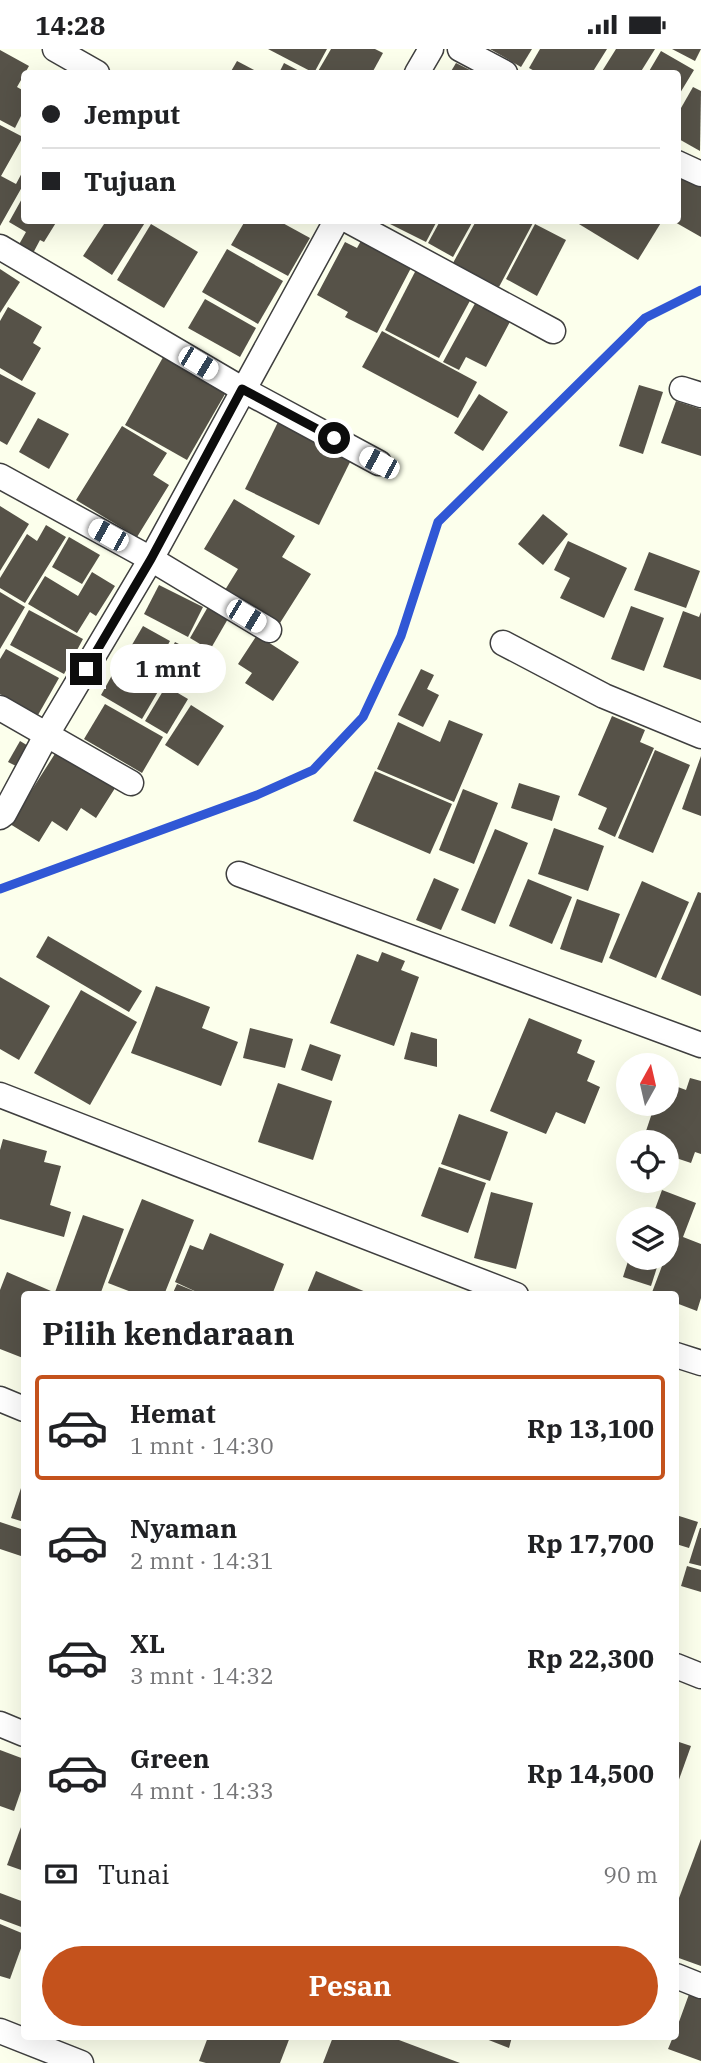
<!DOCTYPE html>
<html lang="id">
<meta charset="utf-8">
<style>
body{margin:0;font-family:"IBM Plex Serif",serif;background:#f6f6f6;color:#202124;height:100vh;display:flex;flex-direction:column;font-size:26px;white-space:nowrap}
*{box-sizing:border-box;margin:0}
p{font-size:23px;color:#757577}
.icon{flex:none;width:38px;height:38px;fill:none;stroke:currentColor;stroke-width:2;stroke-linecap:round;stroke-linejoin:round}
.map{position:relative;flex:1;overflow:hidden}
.sheet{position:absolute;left:21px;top:1242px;width:658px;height:749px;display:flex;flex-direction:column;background:#fff;border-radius:7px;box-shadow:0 7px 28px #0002}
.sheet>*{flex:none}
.hud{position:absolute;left:21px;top:21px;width:660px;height:154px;border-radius:7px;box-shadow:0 7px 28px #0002;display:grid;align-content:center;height:154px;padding:0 21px;background:#fff}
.needle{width:46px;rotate:8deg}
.tools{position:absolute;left:616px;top:1004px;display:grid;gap:14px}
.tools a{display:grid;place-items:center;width:63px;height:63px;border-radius:50%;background:#fff;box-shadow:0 7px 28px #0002;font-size:35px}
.end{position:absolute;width:32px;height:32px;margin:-16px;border:9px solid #0c0c0c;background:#fff;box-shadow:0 0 0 4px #fff}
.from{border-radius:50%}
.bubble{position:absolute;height:49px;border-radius:24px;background:#fff;box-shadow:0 7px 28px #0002;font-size:23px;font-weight:700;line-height:49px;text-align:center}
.car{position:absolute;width:21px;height:42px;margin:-21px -10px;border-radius:9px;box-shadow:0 0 5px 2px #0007;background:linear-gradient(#fff 24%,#345 0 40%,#fff 0 76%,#345 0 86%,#fff 0)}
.hud b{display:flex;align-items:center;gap:24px;height:66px;font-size:26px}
.hud b+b{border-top:2px solid #e0e0e0}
.hud i{width:18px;height:18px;background:#202124}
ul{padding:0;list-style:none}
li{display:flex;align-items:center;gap:21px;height:105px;margin:0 14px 10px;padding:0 7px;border:4px solid transparent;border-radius:7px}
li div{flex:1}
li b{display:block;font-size:26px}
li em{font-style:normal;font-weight:700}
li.selected{border-color:#c4521c}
li>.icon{width:63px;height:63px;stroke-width:1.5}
h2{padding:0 21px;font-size:32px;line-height:84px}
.pay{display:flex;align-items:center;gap:18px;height:77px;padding:0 21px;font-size:26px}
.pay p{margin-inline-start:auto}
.primary-button{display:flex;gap:14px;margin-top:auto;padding:14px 21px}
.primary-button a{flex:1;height:80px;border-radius:42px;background:#c4521c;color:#fff;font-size:28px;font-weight:700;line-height:80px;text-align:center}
.status{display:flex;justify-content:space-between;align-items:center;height:49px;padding:0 35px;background:#fff;direction:ltr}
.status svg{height:19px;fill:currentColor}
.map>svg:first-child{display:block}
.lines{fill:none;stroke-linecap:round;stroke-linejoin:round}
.stream{stroke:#3057d5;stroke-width:9}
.building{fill:#565248}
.street-casing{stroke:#3f3f3f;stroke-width:27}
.street{stroke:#fff;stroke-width:24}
.route{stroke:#0c0c0c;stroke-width:9}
</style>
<div class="status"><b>14:28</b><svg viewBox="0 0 49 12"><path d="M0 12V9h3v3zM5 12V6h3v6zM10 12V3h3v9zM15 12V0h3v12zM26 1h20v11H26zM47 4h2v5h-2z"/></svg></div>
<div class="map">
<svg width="701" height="2014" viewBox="0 0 701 2014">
<rect width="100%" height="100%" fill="#fcffec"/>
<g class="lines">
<!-- stream -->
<polyline class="stream" points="0,840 257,746 313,721 363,668 401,587 438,473 645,269 701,241"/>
</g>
<!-- building -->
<g class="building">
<polygon points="268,0 327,0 314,24"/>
<polygon points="331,0 375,0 383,4 372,24 317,24"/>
<polygon points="490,0 532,0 521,18"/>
<polygon points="540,0 607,0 592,24 538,24 529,19"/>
<polygon points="616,0 655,0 640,24 601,24"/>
<polygon points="672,0 701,0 695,12"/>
<polygon points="0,1 29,17 17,38 24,42 24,61 15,79 0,71"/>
<polygon points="661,2 694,21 677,49 677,24 648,24"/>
<polygon points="237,12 260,24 230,24"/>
<polygon points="284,14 303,24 279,24"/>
<polygon points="456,14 476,24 450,24"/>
<polygon points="693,38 701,42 700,102 677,89 677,66"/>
<polygon points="0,76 23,88 1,127 16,135 24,120 24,139 22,138 0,177"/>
<polygon points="677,121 701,135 701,188 673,172 677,172"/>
<polygon points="24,146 24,172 57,172 44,193 40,191 31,208 17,199 26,183 9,173"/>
<polygon points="106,172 146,172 112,226 83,207"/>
<polygon points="245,172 279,172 310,189 288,227 231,196"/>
<polygon points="384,172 437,172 426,193"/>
<polygon points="440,172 473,172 453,208 428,194"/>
<polygon points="476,172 534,172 499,238 453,214"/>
<polygon points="574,172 662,172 638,211"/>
<polygon points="151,175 198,203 164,259 117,231"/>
<polygon points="535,175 566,191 537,247 506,230"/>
<polygon points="362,190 412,217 377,284 345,268 348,263 317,246 345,193 357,199"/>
<polygon points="227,200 283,232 258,275 202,243"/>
<polygon points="417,219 472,248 439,309 385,281"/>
<polygon points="0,220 20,233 0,264"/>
<polygon points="478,249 513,267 486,318 466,308 459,321 443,313"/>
<polygon points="205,250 256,279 240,308 188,279"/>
<polygon points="8,258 42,278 33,294 41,299 22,332 0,319 0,272"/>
<polygon points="382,282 477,333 458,369 362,318"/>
<polygon points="166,303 229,338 187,411 125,376"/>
<polygon points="0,325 36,344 7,396 0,392"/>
<polygon points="639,336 663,343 643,405 619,397"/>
<polygon points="479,345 508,363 483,402 454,384"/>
<polygon points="676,352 701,360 701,407 661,394"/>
<polygon points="38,369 69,385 49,420 19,403"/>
<polygon points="278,373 352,409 319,476 245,440"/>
<polygon points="122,377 167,404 153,426 169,436 137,488 76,451"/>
<polygon points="234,450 295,487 282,508 311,525 280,574 225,541 238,520 204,500"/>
<polygon points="0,457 29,475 0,522"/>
<polygon points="543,465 568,485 543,516 518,495"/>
<polygon points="46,476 66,488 25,554 0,539 0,529 27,485 37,492"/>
<polygon points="69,488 100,506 82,535 52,518"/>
<polygon points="568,492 627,519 604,569 560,549 570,529 554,521"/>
<polygon points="649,503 700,522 686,559 634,541"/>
<polygon points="92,523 115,537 96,567 90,563 77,584 28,555 45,527 78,547"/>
<polygon points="159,536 203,558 188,588 144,565"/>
<polygon points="0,543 25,558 0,600"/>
<polygon points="209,556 229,568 210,601 190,589"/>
<polygon points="631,557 664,569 644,622 611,610"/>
<polygon points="29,561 83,590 64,625 10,596"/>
<polygon points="683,562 699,568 701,563 701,631 663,618"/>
<polygon points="143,577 170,592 154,622 126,606"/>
<polygon points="257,586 299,613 273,652 245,634 252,624 238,615"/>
<polygon points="175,593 204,608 187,639 158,625"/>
<polygon points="6,600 59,629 38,666 0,645 0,610"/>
<polygon points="121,610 163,634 142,670 101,646"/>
<polygon points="421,620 434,626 427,640 439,646 423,678 398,666"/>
<polygon points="166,637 188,650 167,685 145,672"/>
<polygon points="105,655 163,688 142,724 84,690"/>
<polygon points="191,656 224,677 198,717 165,696"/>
<polygon points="612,667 645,681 640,693 654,699 615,788 598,780 607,759 578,746"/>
<polygon points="449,671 483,685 454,753 377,720 398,673 440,693"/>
<polygon points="20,692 35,701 24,721 8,713"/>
<polygon points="58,700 117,736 96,769 81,759 67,782 52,772 39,793 10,775"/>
<polygon points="655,701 690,716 653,804 618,789"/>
<polygon points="701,707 701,767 682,760"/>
<polygon points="375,722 452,755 430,805 353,772"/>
<polygon points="519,734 560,747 552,772 511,759"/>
<polygon points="463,740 498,754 474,815 439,801"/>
<polygon points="554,779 604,797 588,842 538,825"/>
<polygon points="495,780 528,794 495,875 461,861"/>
<polygon points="434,829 459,840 441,881 416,871"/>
<polygon points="528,830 572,848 552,895 509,877"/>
<polygon points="642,832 689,853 656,929 609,909"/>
<polygon points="698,843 701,844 701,947 661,930"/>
<polygon points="577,850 620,865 602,914 560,900"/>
<polygon points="48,887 142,942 129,963 36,908"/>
<polygon points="382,903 405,912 401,921 419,928 394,997 330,974 357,905 378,913"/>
<polygon points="0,928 50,957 19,1011 0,1000"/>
<polygon points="156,937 210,958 202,979 238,993 221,1037 131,1004"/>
<polygon points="81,941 137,973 90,1056 34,1024"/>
<polygon points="529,969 582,991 577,1004 595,1012 587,1032 600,1038 585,1075 556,1063 546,1085 490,1062"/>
<polygon points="250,979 293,990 285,1019 243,1009"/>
<polygon points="411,983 437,990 437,1018 404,1010"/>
<polygon points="310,995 341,1006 332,1032 301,1021"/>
<polygon points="690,1029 701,1032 701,1105 695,1103 691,1114 667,1106 667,1094 642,1094 655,1055 667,1055 667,1034 686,1041"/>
<polygon points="278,1034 332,1052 313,1111 258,1093"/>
<polygon points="459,1065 508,1083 490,1132 441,1115"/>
<polygon points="3,1090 47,1102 44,1113 61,1117 50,1156 71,1163 64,1188 0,1170 0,1101"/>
<polygon points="439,1118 486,1134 468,1184 421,1167"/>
<polygon points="662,1141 696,1154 683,1188 701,1195 701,1249 697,1262 676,1254 676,1246 651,1246 665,1209 667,1209 671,1193 667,1192 667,1171 651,1171"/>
<polygon points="491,1143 533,1154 516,1220 474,1209"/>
<polygon points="142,1150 194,1171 164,1246 139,1246 108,1234"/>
<polygon points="83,1166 124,1180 100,1246 54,1246"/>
<polygon points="210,1184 284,1215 272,1246 172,1246 177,1235 201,1245 175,1233 190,1196 203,1201"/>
<polygon points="629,1209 660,1209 651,1237 623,1228"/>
<polygon points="316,1222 373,1246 306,1246"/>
<polygon points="7,1223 51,1242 49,1246 24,1246 23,1309 0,1300 0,1241"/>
<polygon points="24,1430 24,1473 11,1469"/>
<polygon points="676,1466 698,1473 689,1499 676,1495"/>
<polygon points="0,1473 24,1481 24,1508 0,1500"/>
<polygon points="700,1479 701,1479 701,1517 689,1514"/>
<polygon points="687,1517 701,1521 701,1543 681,1537"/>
<polygon points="676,1692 691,1697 676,1739"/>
<polygon points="0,1701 24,1710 24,1733 14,1762 0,1757"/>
<polygon points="24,1770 24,1822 7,1816"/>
<polygon points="701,1790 701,1917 676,1908 676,1857"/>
<polygon points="0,1844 24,1853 24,1879 0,1870"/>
<polygon points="0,1875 24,1885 24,1891 10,1930 0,1927"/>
<polygon points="692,1937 701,1940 701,2012 668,2000 673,1988 676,1988 676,1981"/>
<polygon points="208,1988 290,1988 280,2014 206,2014 199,2012"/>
<polygon points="333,1988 391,1988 460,2014 323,2014"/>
<polygon points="481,1988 512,1988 509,1999"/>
</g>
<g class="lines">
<defs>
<g id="street">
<polyline points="55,0 97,24"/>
<polyline points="460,0 505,24"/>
<polyline points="417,24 431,0"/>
<polyline points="677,114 701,125"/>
<polyline points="349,172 553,282"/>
<polyline points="0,198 242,340 379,414"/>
<polyline points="682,340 701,346"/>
<polyline points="0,427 151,510 269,581"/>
<polyline points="503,594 604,647 701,687"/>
<polyline points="0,659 131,734"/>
<polyline points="0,768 4,765 47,685 151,510 336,172"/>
<polyline points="239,825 701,996"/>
<polyline points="0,1046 516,1246"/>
<polyline points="676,1306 701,1314"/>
<polyline points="0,1350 24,1360"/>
<polyline points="676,1617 701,1627"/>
<polyline points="0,1675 24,1685"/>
<polyline points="676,1927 701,1937"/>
<polyline points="0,1982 81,2014"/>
</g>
</defs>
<!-- street casing -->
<use href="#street" class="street-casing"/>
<!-- street -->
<use href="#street" class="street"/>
</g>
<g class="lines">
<!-- route -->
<polyline class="route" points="86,620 151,510 242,340 334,389"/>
</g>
</svg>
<div class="tools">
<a><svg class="needle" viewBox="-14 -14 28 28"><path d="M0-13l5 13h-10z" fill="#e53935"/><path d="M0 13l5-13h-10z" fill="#757577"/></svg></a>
<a><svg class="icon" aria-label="locate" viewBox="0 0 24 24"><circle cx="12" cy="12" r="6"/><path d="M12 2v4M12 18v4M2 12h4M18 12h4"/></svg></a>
<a><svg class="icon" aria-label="layers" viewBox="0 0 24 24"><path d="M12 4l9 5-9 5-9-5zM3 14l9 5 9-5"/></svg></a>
</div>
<i class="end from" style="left:334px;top:389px"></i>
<i class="end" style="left:86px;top:620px"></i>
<div class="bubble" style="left:110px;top:595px;width:116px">1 mnt</div>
<i class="car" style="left:198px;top:314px;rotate:121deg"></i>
<i class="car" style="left:379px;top:414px;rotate:298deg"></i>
<i class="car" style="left:108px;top:486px;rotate:299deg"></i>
<i class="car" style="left:246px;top:567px;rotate:121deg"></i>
<div class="hud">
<b><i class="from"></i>Jemput</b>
<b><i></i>Tujuan</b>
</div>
<section class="sheet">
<h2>Pilih kendaraan</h2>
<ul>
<li class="selected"><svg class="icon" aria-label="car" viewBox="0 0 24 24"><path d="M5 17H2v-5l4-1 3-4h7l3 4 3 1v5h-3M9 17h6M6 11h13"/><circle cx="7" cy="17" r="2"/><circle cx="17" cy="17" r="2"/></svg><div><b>Hemat</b><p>1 mnt · 14:30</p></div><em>Rp 13,100</em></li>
<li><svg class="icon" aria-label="car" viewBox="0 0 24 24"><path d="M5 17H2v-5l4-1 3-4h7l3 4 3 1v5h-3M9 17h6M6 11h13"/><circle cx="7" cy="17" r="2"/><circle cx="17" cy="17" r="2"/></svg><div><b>Nyaman</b><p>2 mnt · 14:31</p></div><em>Rp 17,700</em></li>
<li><svg class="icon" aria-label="car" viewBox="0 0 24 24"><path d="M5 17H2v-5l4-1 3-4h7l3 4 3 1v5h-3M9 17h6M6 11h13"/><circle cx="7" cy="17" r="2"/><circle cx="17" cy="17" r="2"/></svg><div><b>XL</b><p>3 mnt · 14:32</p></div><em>Rp 22,300</em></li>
<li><svg class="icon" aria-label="car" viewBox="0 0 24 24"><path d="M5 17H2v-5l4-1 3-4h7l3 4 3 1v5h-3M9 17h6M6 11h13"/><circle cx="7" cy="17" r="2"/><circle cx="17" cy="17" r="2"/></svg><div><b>Green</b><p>4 mnt · 14:33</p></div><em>Rp 14,500</em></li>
</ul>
<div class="pay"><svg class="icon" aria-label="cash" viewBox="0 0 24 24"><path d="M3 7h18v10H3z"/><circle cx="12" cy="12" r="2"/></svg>Tunai<p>90 m</p></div>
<div class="primary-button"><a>Pesan</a></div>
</section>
</div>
